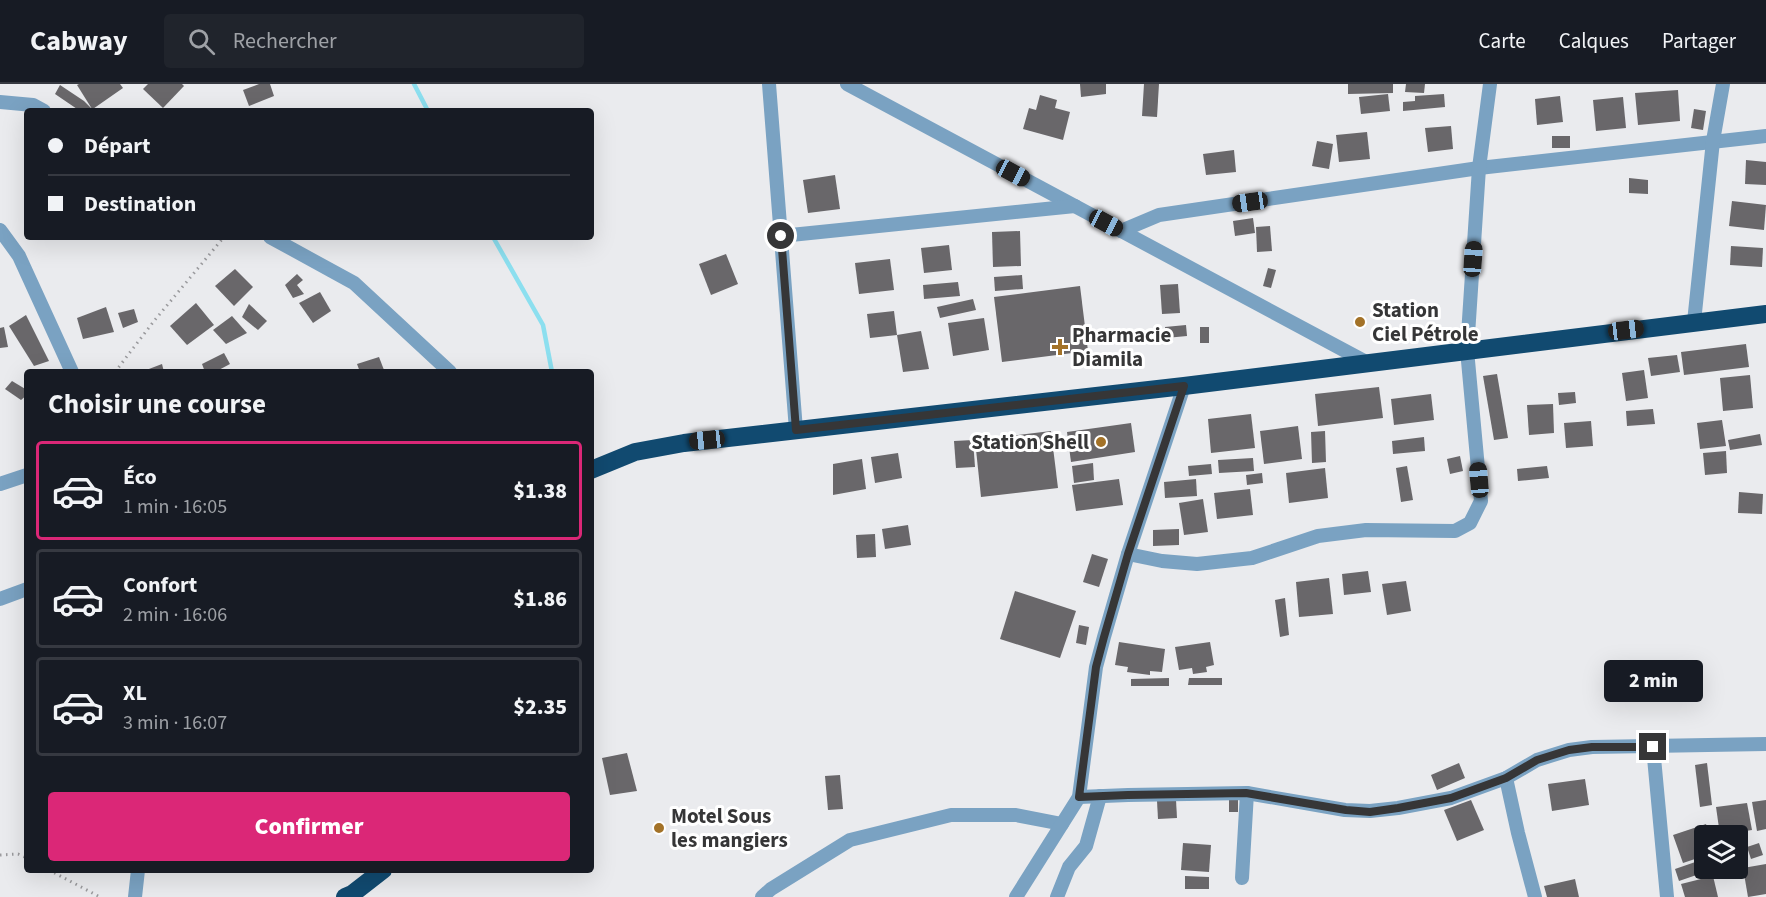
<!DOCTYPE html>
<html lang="fr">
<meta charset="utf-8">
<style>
body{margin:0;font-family:"Source Sans 3",sans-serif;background:#20242c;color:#f1f3f6;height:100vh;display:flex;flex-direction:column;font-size:22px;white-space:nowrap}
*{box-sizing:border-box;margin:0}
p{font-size:20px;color:#9ea1a6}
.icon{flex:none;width:33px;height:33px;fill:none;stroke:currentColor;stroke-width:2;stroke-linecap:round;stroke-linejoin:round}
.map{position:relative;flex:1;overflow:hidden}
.sheet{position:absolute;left:24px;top:285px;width:570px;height:504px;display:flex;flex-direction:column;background:#171b24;border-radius:6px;box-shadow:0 6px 24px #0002}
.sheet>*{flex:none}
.guide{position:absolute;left:24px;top:24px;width:570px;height:132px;border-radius:6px;box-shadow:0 6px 24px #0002;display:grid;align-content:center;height:132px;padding:0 24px;background:#171b24}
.fabs{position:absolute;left:1694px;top:741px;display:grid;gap:12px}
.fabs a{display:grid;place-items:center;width:54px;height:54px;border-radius:6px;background:#171b24;box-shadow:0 6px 24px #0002;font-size:30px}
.end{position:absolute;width:27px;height:27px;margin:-14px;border:8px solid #363637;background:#fff;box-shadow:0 0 0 3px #fff}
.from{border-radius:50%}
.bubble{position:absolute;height:42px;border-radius:6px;background:#171b24;box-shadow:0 6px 24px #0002;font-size:20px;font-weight:800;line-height:42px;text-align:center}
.car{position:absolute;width:18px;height:36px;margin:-18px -9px;border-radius:8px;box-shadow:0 0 4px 2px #0007;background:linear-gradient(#222 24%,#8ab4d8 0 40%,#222 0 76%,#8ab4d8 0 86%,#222 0)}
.guide b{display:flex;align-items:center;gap:21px;height:57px;font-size:22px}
.guide b+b{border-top:2px solid #363941}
.guide i{width:15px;height:15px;background:#f1f3f6}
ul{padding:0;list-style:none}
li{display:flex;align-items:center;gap:18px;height:99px;margin:0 12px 9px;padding:0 12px;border:3px solid #363941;border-radius:6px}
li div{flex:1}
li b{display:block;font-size:22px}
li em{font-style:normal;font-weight:800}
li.on{border-color:#db2777}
li>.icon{width:54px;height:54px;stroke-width:1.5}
h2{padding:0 24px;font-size:27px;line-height:72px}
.action{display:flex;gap:12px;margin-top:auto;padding:12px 24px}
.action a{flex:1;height:69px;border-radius:6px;background:#db2777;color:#fff;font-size:24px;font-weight:800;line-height:69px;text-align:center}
header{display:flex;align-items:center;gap:36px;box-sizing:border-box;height:84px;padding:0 30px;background:#171b24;border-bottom:2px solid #363941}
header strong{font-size:28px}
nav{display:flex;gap:33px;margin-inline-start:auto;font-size:21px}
.search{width:420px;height:54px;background:#20242c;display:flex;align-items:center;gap:15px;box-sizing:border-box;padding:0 21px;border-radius:6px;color:#9ea1a6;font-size:22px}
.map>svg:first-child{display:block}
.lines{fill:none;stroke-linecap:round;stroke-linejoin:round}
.stream{stroke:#8cdfef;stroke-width:4.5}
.building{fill:#69676a}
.path{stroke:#9a9a9d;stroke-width:3;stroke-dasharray:1.5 4.5;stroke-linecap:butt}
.street{stroke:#7aa2c2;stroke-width:14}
.highway{stroke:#114a70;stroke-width:18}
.route{stroke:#363637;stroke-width:8}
.poi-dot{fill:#a37228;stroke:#fff;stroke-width:2}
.labels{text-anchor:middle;stroke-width:6;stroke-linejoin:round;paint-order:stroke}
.poi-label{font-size:21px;font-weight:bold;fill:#363637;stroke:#fff;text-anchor:start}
</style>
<header>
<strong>Cabway</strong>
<div class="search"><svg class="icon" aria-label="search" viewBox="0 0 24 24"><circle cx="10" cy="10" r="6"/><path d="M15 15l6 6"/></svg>Rechercher</div>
<nav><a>Carte</a><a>Calques</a><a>Partager</a></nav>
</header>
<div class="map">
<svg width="1766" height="813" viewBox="0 0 1766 813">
<rect width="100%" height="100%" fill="#eaebee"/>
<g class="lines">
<!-- stream -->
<g class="stream">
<polyline points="414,0 428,27"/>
<polyline points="493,153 543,241 552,288"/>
</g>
</g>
<!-- building -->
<g class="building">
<polygon points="79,0 120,0 123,4 90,27 80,27 55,10 60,1 84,17 92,25 77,1"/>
<polygon points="148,0 182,0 184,2 163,24 143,5"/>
<polygon points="259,0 270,0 274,12 249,22 243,6"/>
<polygon points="1080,0 1106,0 1106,10 1081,13"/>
<polygon points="1144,0 1159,0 1157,33 1142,32"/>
<polygon points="1348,0 1393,0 1393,9 1348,10"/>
<polygon points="1406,0 1425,0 1424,9 1405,8"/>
<polygon points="1678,6 1680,37 1638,41 1635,9"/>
<polygon points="1388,10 1390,27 1361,30 1359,13"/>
<polygon points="1444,10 1445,23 1403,27 1403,18 1415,17 1415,12"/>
<polygon points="1040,11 1057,16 1055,24 1070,28 1063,56 1023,45 1029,24 1036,26"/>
<polygon points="1560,12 1563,38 1537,41 1535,15"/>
<polygon points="1623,13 1626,44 1596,47 1593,16"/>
<polygon points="1694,25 1706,27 1703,46 1691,44"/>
<polygon points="1451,42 1453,65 1428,68 1425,44"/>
<polygon points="1367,48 1370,75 1339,78 1336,51"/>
<rect x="1552" y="52" width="18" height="12"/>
<polygon points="1317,57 1333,60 1329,85 1312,82"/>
<polygon points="1234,66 1236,88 1206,91 1203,70"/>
<polygon points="1746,76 1766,78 1766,101 1745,100"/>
<polygon points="835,91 840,125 808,129 803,96"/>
<polygon points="1629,94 1648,96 1648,110 1629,109"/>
<polygon points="1732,117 1766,121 1764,146 1729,142"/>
<polygon points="1253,134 1255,149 1235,152 1233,137"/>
<polygon points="1270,142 1272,167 1257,168 1256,143"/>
<polygon points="1020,147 1021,182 993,183 992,148"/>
<polygon points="949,161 952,186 924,189 921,164"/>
<polygon points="1731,162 1763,164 1762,183 1730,181"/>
<polygon points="726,170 738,200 711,211 699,180"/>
<polygon points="890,175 894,206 859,210 855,179"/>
<polygon points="1268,184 1276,186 1271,204 1263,202"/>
<polygon points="235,185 253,203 234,222 215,202"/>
<polygon points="297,190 303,196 297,201 304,210 293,214 285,201"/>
<polygon points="1022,191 1023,205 995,207 994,193"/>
<polygon points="958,198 960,212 924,215 923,201"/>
<polygon points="1178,200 1180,229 1162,230 1160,201"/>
<polygon points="1080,202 1088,267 1002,278 994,213"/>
<polygon points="320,208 331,227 313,239 299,219"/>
<polygon points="973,215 976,226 940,234 937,223"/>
<polygon points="196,219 214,241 187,261 170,242"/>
<polygon points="249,220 267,237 258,246 242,233"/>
<polygon points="106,223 114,248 83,255 77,234"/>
<polygon points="134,225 138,238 123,244 118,229"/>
<polygon points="894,227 897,251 870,254 867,230"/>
<polygon points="26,231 49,277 34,282 9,242"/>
<polygon points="232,232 247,249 226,260 213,246"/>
<polygon points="984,234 989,266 953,272 948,239"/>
<polygon points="1186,241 1187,252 1166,254 1165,243"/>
<polygon points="4,243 8,263 0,264 0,244"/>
<rect x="1200" y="243" width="9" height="16"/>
<polygon points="921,247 929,285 903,288 897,251"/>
<polygon points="1746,260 1749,283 1684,291 1681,268"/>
<polygon points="224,269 230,280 215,288 205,288 202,280"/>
<polygon points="1677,271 1680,288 1651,292 1648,274"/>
<polygon points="379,273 384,286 378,288 360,288 357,280"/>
<polygon points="162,280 164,288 141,288"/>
<polygon points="1644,286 1648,314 1626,317 1622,289"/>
<polygon points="1497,290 1508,354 1494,356 1483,292"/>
<polygon points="1750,291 1753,324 1723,327 1720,294"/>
<polygon points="12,297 27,306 27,311 21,316 5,305"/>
<polygon points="1379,303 1383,334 1318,342 1315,310"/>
<polygon points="1575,308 1576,319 1559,321 1558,309"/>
<polygon points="1431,310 1434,336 1394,341 1391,315"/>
<polygon points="1553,320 1554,349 1529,351 1527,321"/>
<polygon points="1653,325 1655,340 1627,342 1626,327"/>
<polygon points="1251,330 1255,364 1211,369 1208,335"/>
<polygon points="1722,336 1726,362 1700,365 1697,339"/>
<polygon points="1591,337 1593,362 1566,364 1564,339"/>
<polygon points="1131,339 1135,368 1071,378 1067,348"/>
<polygon points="1298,342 1302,375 1264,380 1260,347"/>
<polygon points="1051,347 1058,404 981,413 975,356"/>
<polygon points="1325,347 1326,378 1312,379 1311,348"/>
<polygon points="1760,350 1762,361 1730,366 1728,356"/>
<polygon points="1424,353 1425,367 1393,370 1392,357"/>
<polygon points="973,356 975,383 956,384 954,357"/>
<polygon points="1726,367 1727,389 1705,391 1703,369"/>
<polygon points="898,369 902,394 875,399 871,373"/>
<polygon points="1460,372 1463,387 1450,390 1447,375"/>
<polygon points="1253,374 1254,387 1219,389 1218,376"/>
<polygon points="862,375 866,405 833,411 833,380"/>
<polygon points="1093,379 1094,396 1074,399 1072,382"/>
<polygon points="1211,380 1212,390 1189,392 1188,382"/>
<polygon points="1407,382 1413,416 1401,418 1396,384"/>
<polygon points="1547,382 1549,394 1518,397 1517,385"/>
<polygon points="1325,384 1328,414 1289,419 1286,389"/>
<polygon points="1262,389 1263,399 1247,401 1246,391"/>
<polygon points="1119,395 1123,421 1076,427 1072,401"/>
<polygon points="1196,395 1197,412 1165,414 1164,398"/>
<polygon points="1250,405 1253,431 1217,435 1214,409"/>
<polygon points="1739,408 1763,410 1762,430 1738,429"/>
<polygon points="1203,415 1208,448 1184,451 1179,419"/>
<polygon points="908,441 911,461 885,465 882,445"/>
<polygon points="1179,445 1179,461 1153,462 1153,446"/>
<polygon points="875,450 876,473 857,474 856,451"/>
<polygon points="1092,470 1108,475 1099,503 1083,498"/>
<polygon points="1368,487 1371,508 1344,511 1342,490"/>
<polygon points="1329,494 1333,530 1299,533 1296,498"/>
<polygon points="1406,497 1411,527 1387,531 1382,500"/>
<polygon points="1015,507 1076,527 1060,574 1000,555"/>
<polygon points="1285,514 1289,551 1280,553 1275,516"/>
<polygon points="1079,541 1089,543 1086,561 1076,559"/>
<polygon points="1119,558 1165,565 1162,588 1150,587 1150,591 1127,588 1128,583 1115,581"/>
<polygon points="1210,558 1214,581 1206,583 1207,588 1193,590 1192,584 1179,586 1175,563"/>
<polygon points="1169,594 1169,602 1131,602 1131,595"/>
<polygon points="1189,594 1222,594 1222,601 1188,601"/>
<polygon points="627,669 637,707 610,711 602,674"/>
<polygon points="1459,679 1465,694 1437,706 1431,691"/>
<polygon points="1707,679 1712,721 1700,723 1695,681"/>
<polygon points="840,691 843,725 828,726 825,692"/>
<polygon points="1585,695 1589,721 1552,727 1548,700"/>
<polygon points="1176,716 1177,734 1158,735 1157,717"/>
<rect x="1229" y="716" width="9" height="12"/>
<polygon points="1471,716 1484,746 1457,757 1444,726"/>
<polygon points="1766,716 1766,745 1757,747 1752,718"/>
<polygon points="1747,719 1752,746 1720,751 1716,723"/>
<polygon points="1706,740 1710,752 1704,752 1704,772 1683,779 1673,751"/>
<polygon points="1183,759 1211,761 1209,788 1181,786"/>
<polygon points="1759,759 1763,771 1751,775 1747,763"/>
<polygon points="1704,775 1704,784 1714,785 1679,797 1675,785"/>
<polygon points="1766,780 1766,810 1748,813 1743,784"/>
<polygon points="1185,792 1209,793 1209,805 1185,805"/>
<polygon points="1713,792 1718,813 1685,813 1681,800"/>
<polygon points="1575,795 1579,813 1547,813 1544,802"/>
</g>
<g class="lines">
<!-- path -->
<g class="path">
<polyline points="115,288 154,237 224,153"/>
<polyline points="0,771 18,770 27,774"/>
<polyline points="49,786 100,813"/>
</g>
<!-- street -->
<g class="street">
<polyline points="769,0 796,346"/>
<polyline points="847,0 1366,278"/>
<polyline points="0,18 33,21 44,27"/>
<polyline points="0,146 19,172 72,288"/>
<polyline points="1121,147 1159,131 1479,84 1766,52"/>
<polyline points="781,152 1075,122"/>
<polyline points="270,153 354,199 450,288"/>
<polyline points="1694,238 1713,57 1723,0"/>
<polyline points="0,400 27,391"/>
<polyline points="1128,470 1162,477 1197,480 1252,474 1318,452 1366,446 1455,447 1470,439 1481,417 1467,266 1479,84 1490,0"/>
<polyline points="0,515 27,505"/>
<polyline points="1653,663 1667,813"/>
<polyline points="1506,694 1518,749 1535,813"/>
<polyline points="1079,713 1128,711 1247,709 1345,726 1370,727 1398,724 1451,714 1506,694 1537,676 1569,666 1592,663 1766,660"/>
<polyline points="1242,794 1247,709"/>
<polyline points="135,813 138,786"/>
<polyline points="762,813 771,805 850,756 951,731 1016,731 1062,740"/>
<polyline points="1016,813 1079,713 1096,583 1104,553 1128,470 1184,302"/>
<polyline points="1057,813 1069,783 1086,762 1100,712"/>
</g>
<!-- highway -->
<g class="highway">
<polyline points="591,386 635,368 684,359 1184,302 1766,230"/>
<polyline points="345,813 352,810 383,786"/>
</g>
</g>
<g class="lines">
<!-- route -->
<polyline class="route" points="781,152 796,346 1184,302 1128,470 1104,553 1096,583 1079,713 1128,711 1246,709 1346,726 1370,728 1398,724 1451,714 1506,694 1537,676 1569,666 1592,663 1653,663"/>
</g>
<!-- markers -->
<g class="poi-dot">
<circle cx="1360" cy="238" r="6"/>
<path d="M1057 254h6v6h6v6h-6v6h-6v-6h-6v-6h6z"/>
<circle cx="1101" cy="358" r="6"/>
<circle cx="659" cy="744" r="6"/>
</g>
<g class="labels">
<!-- poi labels -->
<g class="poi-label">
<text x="1372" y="233">Station<tspan x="1372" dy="24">Ciel Pétrole</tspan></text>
<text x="1072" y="258">Pharmacie<tspan x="1072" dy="24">Diamila</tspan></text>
<text x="1089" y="365" text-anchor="end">Station Shell</text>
<text x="671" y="739">Motel Sous<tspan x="671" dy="24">les mangiers</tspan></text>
</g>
</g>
</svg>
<div class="fabs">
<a><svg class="icon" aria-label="layers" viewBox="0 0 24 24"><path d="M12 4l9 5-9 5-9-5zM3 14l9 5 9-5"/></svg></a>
</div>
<i class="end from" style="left:781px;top:152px"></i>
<i class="end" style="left:1653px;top:663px"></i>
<div class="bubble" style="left:1604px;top:576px;width:99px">2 min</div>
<i class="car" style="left:1013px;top:89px;rotate:118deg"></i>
<i class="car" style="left:1250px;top:118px;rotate:262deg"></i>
<i class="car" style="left:1106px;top:139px;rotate:118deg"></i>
<i class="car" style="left:1473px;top:175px;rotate:4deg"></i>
<i class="car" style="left:1626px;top:246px;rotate:83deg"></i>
<i class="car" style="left:707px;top:356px;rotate:264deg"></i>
<i class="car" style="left:1479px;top:396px;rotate:355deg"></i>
<div class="guide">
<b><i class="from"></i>Départ</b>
<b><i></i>Destination</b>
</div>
<section class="sheet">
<h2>Choisir une course</h2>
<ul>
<li class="on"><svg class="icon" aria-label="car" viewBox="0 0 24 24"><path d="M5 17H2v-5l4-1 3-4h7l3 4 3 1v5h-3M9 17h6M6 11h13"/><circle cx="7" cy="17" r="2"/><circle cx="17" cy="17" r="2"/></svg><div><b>Éco</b><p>1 min · 16:05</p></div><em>$1.38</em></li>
<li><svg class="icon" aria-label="car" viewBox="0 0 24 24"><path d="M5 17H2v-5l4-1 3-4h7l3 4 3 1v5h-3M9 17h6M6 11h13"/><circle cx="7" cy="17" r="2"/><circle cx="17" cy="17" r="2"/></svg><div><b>Confort</b><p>2 min · 16:06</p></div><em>$1.86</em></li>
<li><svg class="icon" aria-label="car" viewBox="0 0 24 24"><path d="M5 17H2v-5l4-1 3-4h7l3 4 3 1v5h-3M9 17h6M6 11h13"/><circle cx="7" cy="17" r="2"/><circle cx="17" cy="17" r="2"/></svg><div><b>XL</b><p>3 min · 16:07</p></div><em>$2.35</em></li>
</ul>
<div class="action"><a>Confirmer</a></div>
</section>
</div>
